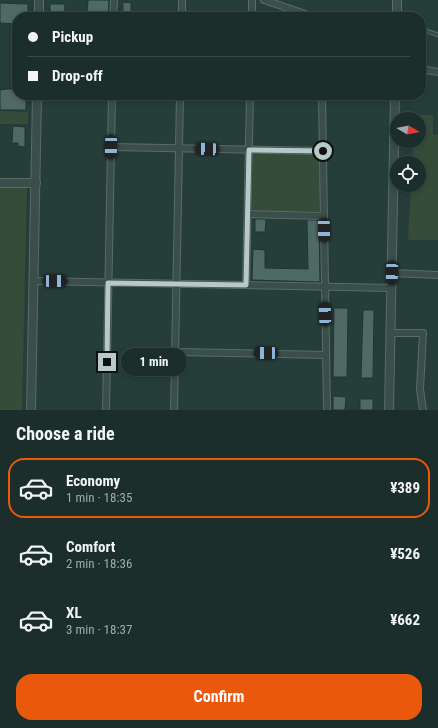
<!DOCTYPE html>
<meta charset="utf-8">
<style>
body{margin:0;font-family:"Roboto Condensed",sans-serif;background:#253633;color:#f1f3f6;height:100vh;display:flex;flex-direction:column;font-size:15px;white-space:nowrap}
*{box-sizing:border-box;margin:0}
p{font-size:13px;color:#a0a8a9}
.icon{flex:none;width:22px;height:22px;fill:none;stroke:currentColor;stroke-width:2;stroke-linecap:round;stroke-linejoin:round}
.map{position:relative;height:410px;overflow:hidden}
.details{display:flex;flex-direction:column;background:#1c2e2b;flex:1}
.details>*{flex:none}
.hud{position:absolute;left:12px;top:12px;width:414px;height:88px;border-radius:16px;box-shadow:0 2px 6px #0003,0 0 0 1px #3a4a47;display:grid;align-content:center;height:88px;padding:0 16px;background:#1c2e2b}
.needle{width:26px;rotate:99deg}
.tools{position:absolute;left:390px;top:112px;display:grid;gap:8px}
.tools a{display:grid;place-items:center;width:36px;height:36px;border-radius:50%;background:#1c2e2b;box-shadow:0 2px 6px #0003,0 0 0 1px #3a4a47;font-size:20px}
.end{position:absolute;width:18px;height:18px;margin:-9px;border:5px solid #b6c9c6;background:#111;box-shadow:0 0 0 2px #111}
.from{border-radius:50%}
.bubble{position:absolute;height:28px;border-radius:14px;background:#1c2e2b;box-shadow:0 2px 6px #0003,0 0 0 1px #3a4a47;font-size:13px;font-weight:700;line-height:28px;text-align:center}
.car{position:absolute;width:12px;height:24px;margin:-12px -6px;border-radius:5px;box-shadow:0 0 3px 1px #0007;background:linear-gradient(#222 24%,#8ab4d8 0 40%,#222 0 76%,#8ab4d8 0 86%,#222 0)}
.hud b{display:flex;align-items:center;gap:14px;height:38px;font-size:15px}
.hud b+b{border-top:1px solid #3a4a47}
.hud i{width:10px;height:10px;background:#f1f3f6}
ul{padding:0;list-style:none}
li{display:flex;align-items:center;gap:12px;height:60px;margin:0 8px 6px;padding:0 8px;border:2px solid transparent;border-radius:16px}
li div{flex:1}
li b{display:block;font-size:15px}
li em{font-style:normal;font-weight:700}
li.on{border-color:#ea580c}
li>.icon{width:36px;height:36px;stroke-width:1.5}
h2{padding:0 16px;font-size:18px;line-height:48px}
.action{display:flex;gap:8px;margin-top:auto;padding:8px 16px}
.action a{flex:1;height:46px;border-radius:16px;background:#ea580c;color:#fff;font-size:16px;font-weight:700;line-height:46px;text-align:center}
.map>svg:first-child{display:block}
.green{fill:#354c39}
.building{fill:#4f6964;stroke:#213631}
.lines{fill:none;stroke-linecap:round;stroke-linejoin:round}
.service-casing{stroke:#586c68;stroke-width:5}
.minor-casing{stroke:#586c68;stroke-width:8}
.tertiary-casing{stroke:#586c68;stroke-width:10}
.service{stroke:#3a4e4a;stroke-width:3}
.minor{stroke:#3a4e4a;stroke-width:6}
.tertiary{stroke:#3a4e4a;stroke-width:8}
.route{stroke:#b6c9c6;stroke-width:5}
</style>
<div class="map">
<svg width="438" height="410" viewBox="0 0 438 410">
<rect width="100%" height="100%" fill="#263e39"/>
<!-- green -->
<g class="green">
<polygon points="0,111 28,112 28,124 0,124"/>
<polygon points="414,115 433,115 433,134 438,135 438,240 408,240 411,185 419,185 419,163 412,163 413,141 419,141 419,119 414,119"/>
<polygon points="255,153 318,154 320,156 320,211 318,212 255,211 252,208 253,155"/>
<polygon points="0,183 27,183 22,410 0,410"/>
</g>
<!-- building -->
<g class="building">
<polygon points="88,0 109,0 108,17 87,17"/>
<polygon points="123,2 131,3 131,17 123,17"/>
<polygon points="0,3 28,4 28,17 17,17 17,24 0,23"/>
<polygon points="50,4 65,4 64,17 50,17"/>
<polygon points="7,89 16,89 17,95 26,95 26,110 0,110 0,90"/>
<polygon points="13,126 25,127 25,147 18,146 18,143 12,143"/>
<polygon points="255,219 266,219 265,232 255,232"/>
<polygon points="307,220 319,220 320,282 252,280 253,249 265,250 265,268 308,269"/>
<polygon points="334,308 348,308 347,377 333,377"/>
<polygon points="363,310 374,310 373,378 361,378"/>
<polygon points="333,396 346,397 345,410 333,410"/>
<rect x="360" y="399" width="13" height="11"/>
</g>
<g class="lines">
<defs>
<polyline id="service" points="421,29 438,35"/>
<g id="minor">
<polyline points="264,0 314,17"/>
<polyline points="113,17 114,0"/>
<polyline points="182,17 182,0"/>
<polyline points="252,17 252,0"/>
<polyline points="421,69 438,72"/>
<polyline points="322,95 327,410"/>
<polyline points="111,147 323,151"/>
<polyline points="248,214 323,216"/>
<polyline points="392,273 438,275"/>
<polyline points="33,281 392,288"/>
<polyline points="246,285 250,95"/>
<polyline points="391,333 423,333 420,389 423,410"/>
<polyline points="176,352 326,355"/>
<polyline points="106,410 112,95"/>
<polyline points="174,410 180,95"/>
</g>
<g id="tertiary">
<polyline points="39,17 39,0"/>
<polyline points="397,17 397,0"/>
<polyline points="0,183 36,183"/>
<polyline points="31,410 37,95"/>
<polyline points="389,410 395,95"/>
</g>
</defs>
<!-- service casing -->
<use href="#service" class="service-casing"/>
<!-- minor casing -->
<use href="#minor" class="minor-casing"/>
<!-- tertiary casing -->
<use href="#tertiary" class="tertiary-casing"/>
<!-- service -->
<use href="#service" class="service"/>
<!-- minor -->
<use href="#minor" class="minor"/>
<!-- tertiary -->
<use href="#tertiary" class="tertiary"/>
</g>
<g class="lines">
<!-- route -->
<polyline class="route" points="107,362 108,283 246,285 249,150 323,151"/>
</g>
</svg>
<div class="tools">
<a><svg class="needle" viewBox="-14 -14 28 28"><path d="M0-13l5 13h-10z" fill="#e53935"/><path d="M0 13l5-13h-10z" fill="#a0a8a9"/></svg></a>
<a><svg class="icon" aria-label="locate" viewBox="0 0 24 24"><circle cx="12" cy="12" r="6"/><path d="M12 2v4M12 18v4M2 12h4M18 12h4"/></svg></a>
</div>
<i class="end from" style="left:323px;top:151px"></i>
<i class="end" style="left:107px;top:362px"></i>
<div class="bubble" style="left:121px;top:348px;width:66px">1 min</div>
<i class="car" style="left:111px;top:147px;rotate:181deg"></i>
<i class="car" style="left:207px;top:149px;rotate:272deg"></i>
<i class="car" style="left:324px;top:230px;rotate:179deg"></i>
<i class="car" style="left:392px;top:273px;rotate:182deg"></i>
<i class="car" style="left:55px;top:281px;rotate:91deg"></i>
<i class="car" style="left:325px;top:314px;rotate:358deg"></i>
<i class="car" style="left:266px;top:353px;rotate:271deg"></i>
<div class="hud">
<b><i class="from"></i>Pickup</b>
<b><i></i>Drop-off</b>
</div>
</div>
<section class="details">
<h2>Choose a ride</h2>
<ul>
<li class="on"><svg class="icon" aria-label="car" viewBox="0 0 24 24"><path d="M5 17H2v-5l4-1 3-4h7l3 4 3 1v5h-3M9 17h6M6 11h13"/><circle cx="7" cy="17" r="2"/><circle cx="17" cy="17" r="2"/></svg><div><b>Economy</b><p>1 min · 18:35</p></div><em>¥389</em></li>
<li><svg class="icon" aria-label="car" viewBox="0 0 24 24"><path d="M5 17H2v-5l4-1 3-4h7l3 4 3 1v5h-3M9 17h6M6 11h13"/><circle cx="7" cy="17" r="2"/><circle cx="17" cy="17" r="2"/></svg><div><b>Comfort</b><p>2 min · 18:36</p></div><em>¥526</em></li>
<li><svg class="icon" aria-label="car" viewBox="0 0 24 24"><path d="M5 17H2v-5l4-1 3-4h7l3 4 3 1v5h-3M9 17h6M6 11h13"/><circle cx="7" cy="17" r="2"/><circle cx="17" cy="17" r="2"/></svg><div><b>XL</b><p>3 min · 18:37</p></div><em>¥662</em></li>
</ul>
<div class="action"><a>Confirm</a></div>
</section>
